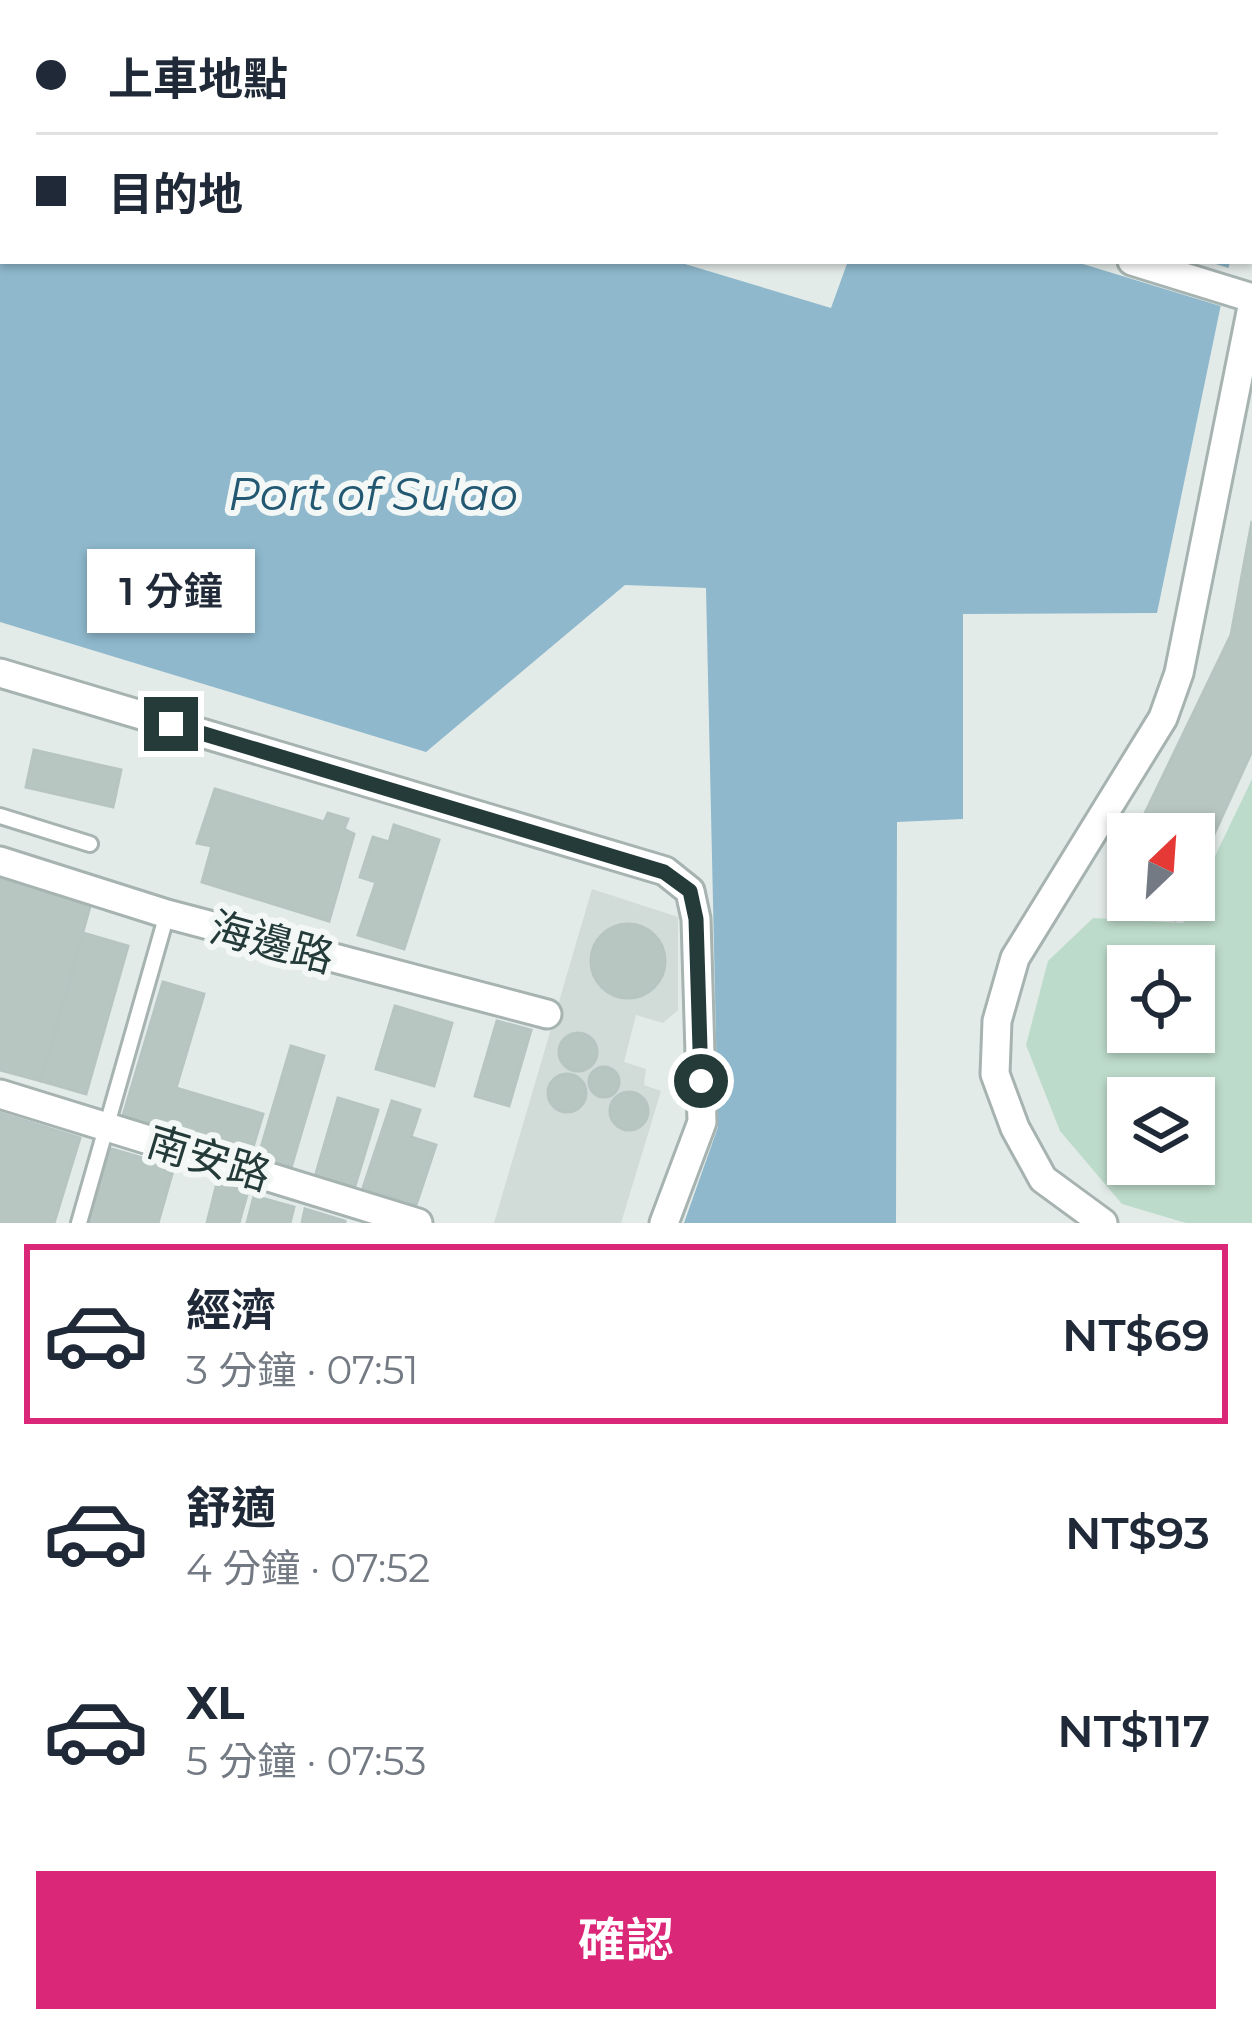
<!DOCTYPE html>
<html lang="zh-TW">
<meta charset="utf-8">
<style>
body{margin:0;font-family:Montserrat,"Noto Sans TC",sans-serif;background:#f2f2f3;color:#1f2937;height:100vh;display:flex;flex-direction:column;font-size:45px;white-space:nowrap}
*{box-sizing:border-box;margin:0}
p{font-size:39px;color:#747a83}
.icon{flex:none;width:66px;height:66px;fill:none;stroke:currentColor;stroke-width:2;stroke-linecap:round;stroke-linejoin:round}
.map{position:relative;height:1223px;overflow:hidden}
.drawer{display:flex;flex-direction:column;background:#fff;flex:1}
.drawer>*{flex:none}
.guide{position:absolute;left:0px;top:0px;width:1254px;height:264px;box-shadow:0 3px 9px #0004;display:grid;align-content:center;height:264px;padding:0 36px;background:#fff}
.needle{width:78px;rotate:25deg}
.fabs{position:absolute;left:1107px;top:813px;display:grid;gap:24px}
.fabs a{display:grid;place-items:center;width:108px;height:108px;border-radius:0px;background:#fff;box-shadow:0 3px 9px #0004;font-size:60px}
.end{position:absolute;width:54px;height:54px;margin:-27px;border:15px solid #243b39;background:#fff;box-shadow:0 0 0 6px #fff}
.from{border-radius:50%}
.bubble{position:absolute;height:84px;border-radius:0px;background:#fff;box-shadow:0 3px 9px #0004;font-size:39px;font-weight:600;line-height:84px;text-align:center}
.guide b{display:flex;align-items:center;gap:42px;height:114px;font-size:45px}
.guide b+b{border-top:3px solid #e0e1e3}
.guide i{width:30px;height:30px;background:#1f2937}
ul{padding:21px 0 0;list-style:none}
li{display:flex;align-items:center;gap:36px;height:180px;margin:0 24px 18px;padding:0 12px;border:6px solid transparent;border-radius:0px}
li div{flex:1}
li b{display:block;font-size:45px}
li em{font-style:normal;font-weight:600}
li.selected{border-color:#db2777}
li>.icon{width:108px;height:108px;stroke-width:1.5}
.cta{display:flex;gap:24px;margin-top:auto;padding:24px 36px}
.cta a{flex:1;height:138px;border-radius:0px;background:#db2777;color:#fff;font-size:48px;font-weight:600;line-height:138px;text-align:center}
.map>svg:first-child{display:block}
.built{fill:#d1dbd8}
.green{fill:#bddbca;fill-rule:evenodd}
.water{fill:#8fb8cc}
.pier{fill:#e3ebe9}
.building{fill:#b8c6c2;stroke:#b6c5c1;stroke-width:3}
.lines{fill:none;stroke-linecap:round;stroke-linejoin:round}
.service-casing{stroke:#a6b3b1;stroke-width:20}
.minor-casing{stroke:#a6b3b1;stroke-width:33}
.service{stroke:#fff;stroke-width:14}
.minor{stroke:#fff;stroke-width:27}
.route{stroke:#243b39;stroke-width:15}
.labels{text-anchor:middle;stroke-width:12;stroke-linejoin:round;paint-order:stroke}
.street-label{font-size:42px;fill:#243b39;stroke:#f3f8f6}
.water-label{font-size:45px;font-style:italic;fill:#235872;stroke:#f3f8f6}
</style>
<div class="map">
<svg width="1252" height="1223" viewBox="0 0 1252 1223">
<rect width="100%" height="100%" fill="#e3ebe9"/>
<!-- built -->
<polygon class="built" points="592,889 678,917 678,1010 663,1023 636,1015 624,1062 646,1069 644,1085 661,1091 621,1223 494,1223"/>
<!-- green -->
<path class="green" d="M1252 779V1223H1186L1122 1204 1060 1131 1026 1045 1048 961 1093 918 1183 923ZM1128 966H1194V1032H1128ZM1128 1098H1194V1164H1128Z"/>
<!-- water -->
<g class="water">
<polygon points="903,0 1252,0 1251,163 1251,3 902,3"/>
<polygon points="0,57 3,261 675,261 831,308 848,261 1230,261 1157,613 963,614 963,819 897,822 896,1223 684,1223 718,1127 706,588 625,585 426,752 0,622"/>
</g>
<!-- pier -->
<polygon class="pier" points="1073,261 1206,261 1235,270 1227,308"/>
<!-- building -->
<g class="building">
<polygon points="1252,521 1252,751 1194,878 1194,834 1135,834 1231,635"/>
<polygon points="34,750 121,770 113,807 26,787"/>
<polygon points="215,789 324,822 328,813 348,819 344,829 354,834 329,921 202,882 212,846 197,843"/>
<polygon points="394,825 439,840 404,949 358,935 376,882 360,877 373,837 389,842"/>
<polygon points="0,878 91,903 41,1081 0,1070"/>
<polygon points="1133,900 1184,900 1175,920"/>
<circle cx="628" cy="961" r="37"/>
<polygon points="83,933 128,946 86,1094 41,1081"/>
<polygon points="163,982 204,994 176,1088 263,1114 250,1157 122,1119"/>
<polygon points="395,1006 452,1023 434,1086 376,1069"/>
<polygon points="497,1021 531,1030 509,1106 475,1096"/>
<circle cx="578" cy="1052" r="19"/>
<polygon points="291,1046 324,1056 291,1168 258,1158"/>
<circle cx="604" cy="1082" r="15"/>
<circle cx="567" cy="1093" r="19"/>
<circle cx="629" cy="1111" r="19"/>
<polygon points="338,1098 378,1110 354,1189 315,1177"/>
<polygon points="392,1101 420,1110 411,1137 436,1145 416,1205 363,1188"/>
<polygon points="0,1113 80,1138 54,1223 0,1223"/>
<polygon points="108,1148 174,1167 158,1223 87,1223"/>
<polygon points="217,1183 248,1191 239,1223 207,1223"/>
<polygon points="254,1196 294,1207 290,1223 247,1223"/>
<polygon points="305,1209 345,1221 345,1223 302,1223"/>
</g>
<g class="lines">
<defs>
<g id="service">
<polyline points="165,0 175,3"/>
<polyline points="440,0 450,3"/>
<polyline points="0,816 90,844"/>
<polyline points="79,1223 167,914"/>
</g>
<g id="minor">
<polyline points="288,0 298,3"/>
<polyline points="1132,261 1252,298"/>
<polyline points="0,673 665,871 690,891 696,919 702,1122 664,1223"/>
<polyline points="0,861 167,914 547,1014"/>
<polyline points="0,1094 418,1223"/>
<polyline points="1103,1223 1043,1179 1015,1128 995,1074 997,1021 1015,958 1163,718 1179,673 1252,307"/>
</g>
</defs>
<!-- service casing -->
<use href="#service" class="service-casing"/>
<!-- minor casing -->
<use href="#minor" class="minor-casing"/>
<!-- service -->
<use href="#service" class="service"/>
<!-- minor -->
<use href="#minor" class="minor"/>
</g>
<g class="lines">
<!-- route -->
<polyline class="route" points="171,724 664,872 690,891 696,919 701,1081"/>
</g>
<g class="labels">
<!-- street labels -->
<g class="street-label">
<text transform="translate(272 942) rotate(15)" y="15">海邊路</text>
<text transform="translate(209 1158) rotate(17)" y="15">南安路</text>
</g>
<!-- water labels -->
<g class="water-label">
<text x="373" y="510">Port of Su'ao</text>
</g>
</g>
</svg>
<div class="fabs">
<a><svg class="needle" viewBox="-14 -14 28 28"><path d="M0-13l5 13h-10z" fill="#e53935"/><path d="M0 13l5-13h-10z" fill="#747a83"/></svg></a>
<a><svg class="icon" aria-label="locate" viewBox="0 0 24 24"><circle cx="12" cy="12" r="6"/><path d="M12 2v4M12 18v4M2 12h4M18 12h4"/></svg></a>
<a><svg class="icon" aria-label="layers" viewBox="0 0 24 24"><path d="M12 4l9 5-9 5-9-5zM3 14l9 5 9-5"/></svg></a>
</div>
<i class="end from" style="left:701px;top:1081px"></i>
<i class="end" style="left:171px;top:724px"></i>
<div class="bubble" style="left:87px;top:549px;width:168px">1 分鐘</div>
<div class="guide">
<b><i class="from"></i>上車地點</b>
<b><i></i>目的地</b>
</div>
</div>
<section class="drawer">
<ul>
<li class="selected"><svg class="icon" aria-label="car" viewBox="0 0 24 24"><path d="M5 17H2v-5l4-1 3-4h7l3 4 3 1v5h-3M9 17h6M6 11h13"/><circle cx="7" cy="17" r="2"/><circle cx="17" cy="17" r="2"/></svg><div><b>經濟</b><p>3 分鐘 · 07:51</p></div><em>NT$69</em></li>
<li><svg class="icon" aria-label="car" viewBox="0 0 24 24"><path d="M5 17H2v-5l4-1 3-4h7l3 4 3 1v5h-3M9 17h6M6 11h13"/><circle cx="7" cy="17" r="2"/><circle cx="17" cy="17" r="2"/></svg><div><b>舒適</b><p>4 分鐘 · 07:52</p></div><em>NT$93</em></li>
<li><svg class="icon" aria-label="car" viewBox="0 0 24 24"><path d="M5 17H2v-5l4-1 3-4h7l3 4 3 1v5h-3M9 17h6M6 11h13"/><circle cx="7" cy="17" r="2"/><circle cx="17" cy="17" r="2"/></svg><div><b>XL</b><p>5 分鐘 · 07:53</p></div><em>NT$117</em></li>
</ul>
<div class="cta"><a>確認</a></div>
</section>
